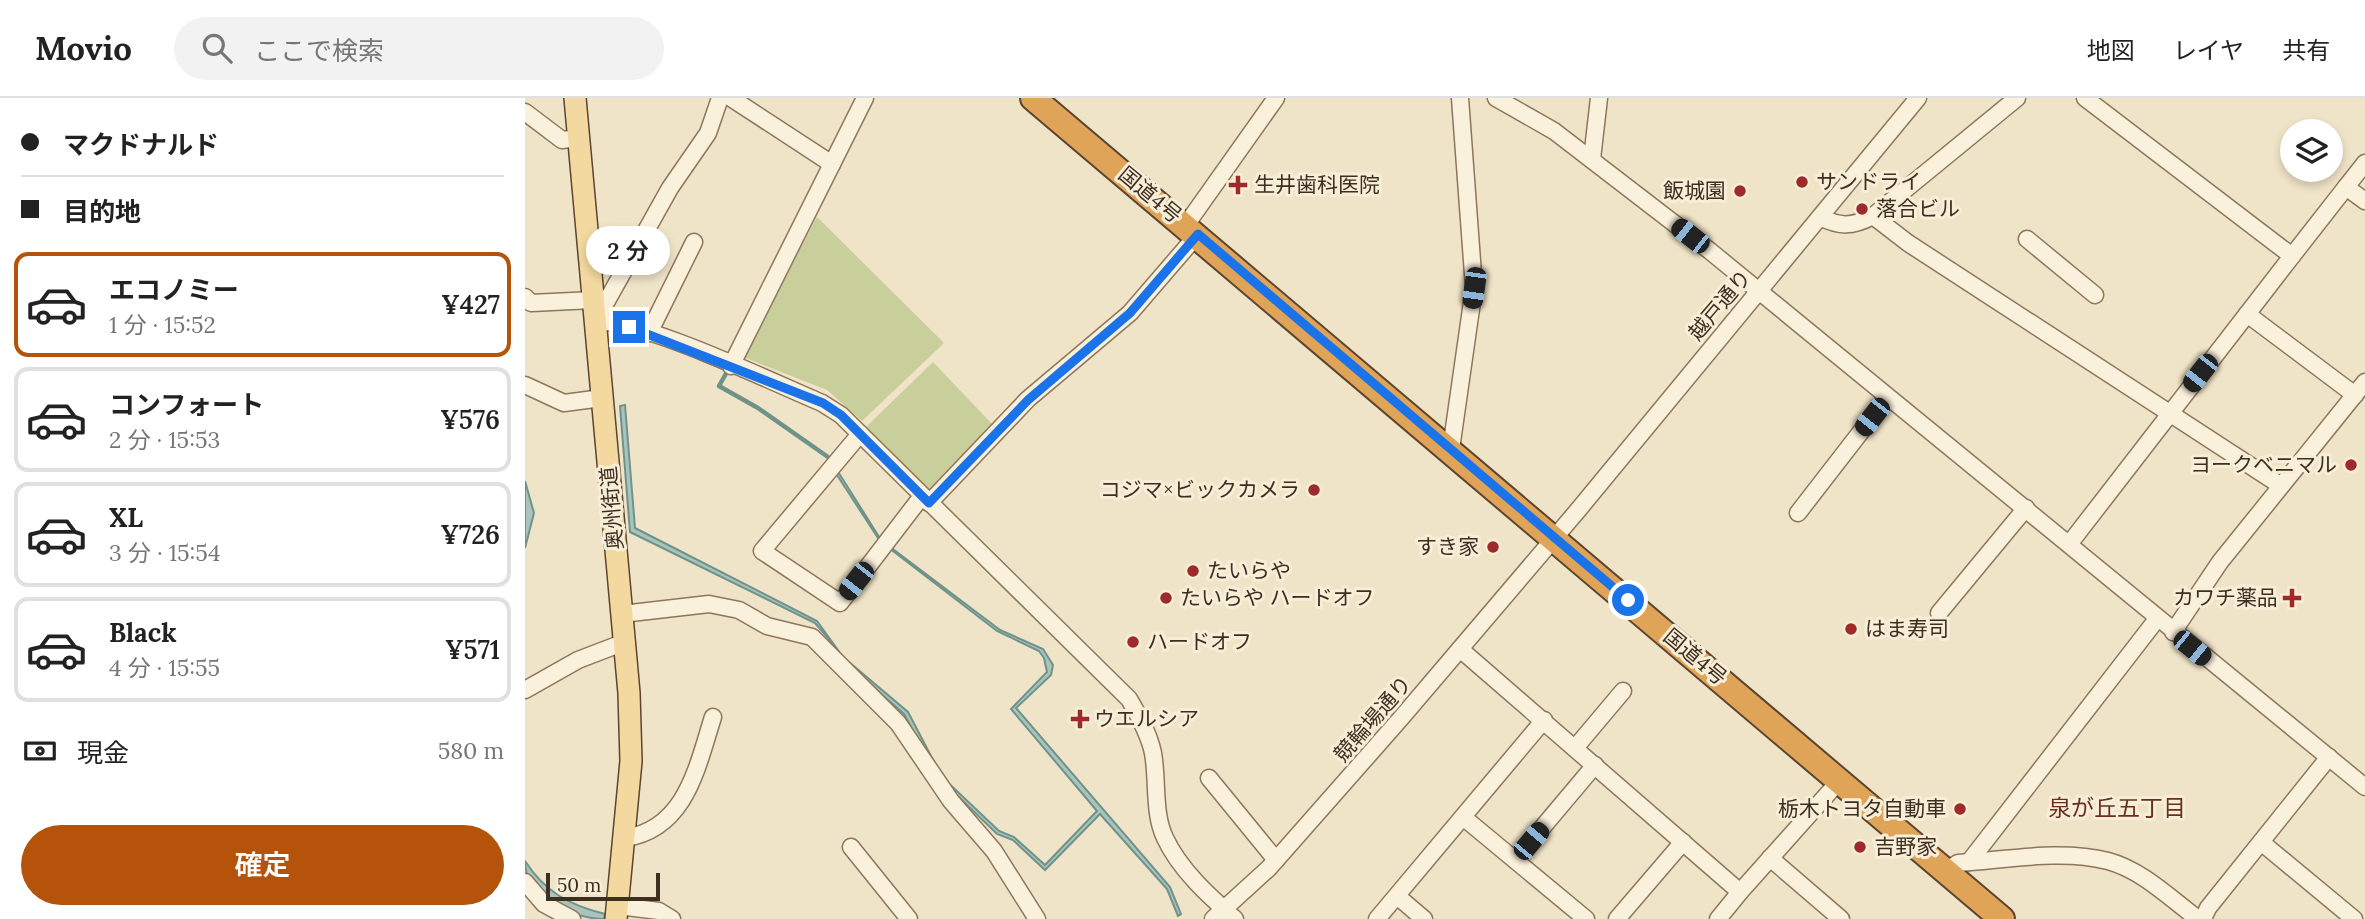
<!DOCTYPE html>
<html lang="ja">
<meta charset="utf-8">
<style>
body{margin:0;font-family:Lora,"Noto Sans JP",serif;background:#f2f2f2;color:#222;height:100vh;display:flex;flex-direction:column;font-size:26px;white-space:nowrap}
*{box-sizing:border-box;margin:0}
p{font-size:23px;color:#767676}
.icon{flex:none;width:38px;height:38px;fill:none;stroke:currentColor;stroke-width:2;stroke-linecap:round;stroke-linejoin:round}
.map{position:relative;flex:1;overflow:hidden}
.panel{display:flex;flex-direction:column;background:#fff;width:525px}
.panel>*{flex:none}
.hud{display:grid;align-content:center;height:154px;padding:0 21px;background:#fff}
.buttons{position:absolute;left:1755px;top:21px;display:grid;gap:14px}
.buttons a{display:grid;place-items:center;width:63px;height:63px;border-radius:50%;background:#fff;box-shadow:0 4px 10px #0003;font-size:35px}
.scale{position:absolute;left:21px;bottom:18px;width:114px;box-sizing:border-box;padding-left:7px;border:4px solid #3d2e20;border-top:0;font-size:19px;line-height:24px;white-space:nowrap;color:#3d2e20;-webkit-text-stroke:5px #f7eed8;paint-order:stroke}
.end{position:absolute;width:32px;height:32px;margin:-16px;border:9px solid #1a73e8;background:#fff;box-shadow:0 0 0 4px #fff}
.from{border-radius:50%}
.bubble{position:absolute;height:49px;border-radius:24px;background:#fff;box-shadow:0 4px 10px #0003;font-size:23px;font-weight:600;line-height:49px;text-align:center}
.car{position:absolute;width:21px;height:42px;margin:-21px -10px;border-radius:9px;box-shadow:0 0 5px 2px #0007;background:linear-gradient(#222 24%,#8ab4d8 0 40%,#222 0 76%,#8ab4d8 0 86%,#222 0)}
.hud b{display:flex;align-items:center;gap:24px;height:66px;font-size:26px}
.hud b+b{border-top:2px solid #e0e0e0}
.hud i{width:18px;height:18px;background:#222}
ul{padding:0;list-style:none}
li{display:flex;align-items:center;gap:21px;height:105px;margin:0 14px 10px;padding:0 7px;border:4px solid #e0e0e0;border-radius:14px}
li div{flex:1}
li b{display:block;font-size:26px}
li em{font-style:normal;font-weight:600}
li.current{border-color:#b45309}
li>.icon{width:63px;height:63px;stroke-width:1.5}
.pay{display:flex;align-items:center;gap:18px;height:77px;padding:0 21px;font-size:26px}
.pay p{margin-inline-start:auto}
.primary-button{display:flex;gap:14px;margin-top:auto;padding:14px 21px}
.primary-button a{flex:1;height:80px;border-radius:42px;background:#b45309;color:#fff;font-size:28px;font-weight:600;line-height:80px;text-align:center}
header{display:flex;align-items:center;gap:42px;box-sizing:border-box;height:98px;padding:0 35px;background:#fff;border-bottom:2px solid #e0e0e0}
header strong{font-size:33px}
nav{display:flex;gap:38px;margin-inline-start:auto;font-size:24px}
.search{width:490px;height:63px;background:#f2f2f2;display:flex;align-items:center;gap:18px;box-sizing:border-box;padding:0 24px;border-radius:38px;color:#767676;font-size:26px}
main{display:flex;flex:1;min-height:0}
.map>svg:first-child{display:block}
.green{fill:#c9cf9b}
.water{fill:#a9c4bc;stroke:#6f938a;stroke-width:2}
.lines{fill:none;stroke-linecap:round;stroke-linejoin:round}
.stream{stroke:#6f938a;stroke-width:4.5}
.minor-casing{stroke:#8d765c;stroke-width:19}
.major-casing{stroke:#5b4430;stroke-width:24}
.highway-casing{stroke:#5b4430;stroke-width:28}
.minor{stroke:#faf1dc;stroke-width:16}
.major{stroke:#f3d9a0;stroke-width:21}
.highway{stroke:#e0a458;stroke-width:24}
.route{stroke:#1a73e8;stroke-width:9}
.poi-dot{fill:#9e2a2b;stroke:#f7eed8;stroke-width:2.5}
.labels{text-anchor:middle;stroke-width:6;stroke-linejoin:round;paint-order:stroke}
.poi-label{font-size:21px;fill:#3d2e20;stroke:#f7eed8;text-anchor:start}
.street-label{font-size:21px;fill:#3d2e20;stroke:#f7eed8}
.neighbourhood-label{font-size:23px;fill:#6b2e1e;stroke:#f7eed8}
</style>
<header>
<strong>Movio</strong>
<div class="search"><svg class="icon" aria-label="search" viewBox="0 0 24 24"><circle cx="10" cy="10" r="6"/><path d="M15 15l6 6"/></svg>ここで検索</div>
<nav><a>地図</a><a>レイヤ</a><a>共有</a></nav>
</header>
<main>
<section class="panel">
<div class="hud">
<b><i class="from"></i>マクドナルド</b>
<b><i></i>目的地</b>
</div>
<ul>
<li class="current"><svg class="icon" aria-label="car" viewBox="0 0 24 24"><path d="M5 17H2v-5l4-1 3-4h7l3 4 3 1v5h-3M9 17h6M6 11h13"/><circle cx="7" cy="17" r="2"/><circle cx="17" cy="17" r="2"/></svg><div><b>エコノミー</b><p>1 分 · 15:52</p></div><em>¥427</em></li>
<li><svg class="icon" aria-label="car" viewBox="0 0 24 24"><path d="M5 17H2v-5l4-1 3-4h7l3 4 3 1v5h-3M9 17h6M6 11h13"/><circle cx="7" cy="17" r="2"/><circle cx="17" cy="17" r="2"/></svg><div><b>コンフォート</b><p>2 分 · 15:53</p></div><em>¥576</em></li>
<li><svg class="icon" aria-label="car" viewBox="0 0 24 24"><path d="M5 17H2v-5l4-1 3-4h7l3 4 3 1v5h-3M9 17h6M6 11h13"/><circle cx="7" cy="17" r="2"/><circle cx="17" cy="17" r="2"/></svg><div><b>XL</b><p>3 分 · 15:54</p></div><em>¥726</em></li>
<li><svg class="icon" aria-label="car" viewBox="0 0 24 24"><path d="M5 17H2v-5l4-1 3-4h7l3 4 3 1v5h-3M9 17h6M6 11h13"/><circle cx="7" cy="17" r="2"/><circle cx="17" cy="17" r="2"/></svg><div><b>Black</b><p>4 分 · 15:55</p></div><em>¥571</em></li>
</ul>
<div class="pay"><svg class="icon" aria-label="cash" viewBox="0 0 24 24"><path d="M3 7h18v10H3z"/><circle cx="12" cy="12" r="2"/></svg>現金<p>580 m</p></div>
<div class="primary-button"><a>確定</a></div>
</section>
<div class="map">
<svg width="1840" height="821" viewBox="0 0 1840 821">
<rect width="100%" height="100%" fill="#f0e4c8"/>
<!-- green -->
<g class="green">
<polygon points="292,119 419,245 337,323 302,292 218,259"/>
<polygon points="408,264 469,328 406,394 341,329"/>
</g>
<!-- water -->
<g class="water">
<polygon points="100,307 110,430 292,523 318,559 383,614 417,679 474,733 489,739 520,767 572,713 486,611 522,574 519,560 514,553 472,533 355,443 310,374 312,372 356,442 475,532 518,551 528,567 526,577 491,610 645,789 656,816 653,818 642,791 575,716 520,772 488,742 472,736 414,680 379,616 315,560 308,546 290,525 105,434 95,308"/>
<polygon points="0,383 9,415 0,450"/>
<path d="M0 763C20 794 44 807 80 816L79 821C48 821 0 799 0 763Z"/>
</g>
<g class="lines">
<!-- stream -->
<polyline class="stream" points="174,260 203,272 194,288 233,310 303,359"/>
<defs>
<g id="minor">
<polyline points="206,0 307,66"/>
<polyline points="971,0 1029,33 1185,153 1840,689"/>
<polyline points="1560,0 1767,158 1821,89 1840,103"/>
<polyline points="0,14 37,42 54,40"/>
<polyline points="1067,61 1074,0"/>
<polyline points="1821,89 1840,65"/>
<polyline points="1348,118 1383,145 1755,387"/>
<path d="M1295 119C1315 129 1327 129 1348 118L1492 0"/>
<polyline points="661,127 751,0"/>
<polyline points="1502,141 1570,197"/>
<polyline points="0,199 6,205 68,202"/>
<polyline points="1722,216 1830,297"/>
<path d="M70 224C115 220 249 285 297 305L316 317 604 601C614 618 624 636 628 655 633 683 628 715 640 740 655 772 684 798 710 821"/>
<polyline points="70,224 145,90 183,35 195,0"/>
<polyline points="124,235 169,144"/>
<polyline points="206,268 340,0"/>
<polyline points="0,287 39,305 77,300"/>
<polyline points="335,336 237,453 315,505 397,398"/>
<polyline points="926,351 949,190 935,0"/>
<polyline points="404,405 503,301 605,215 673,136"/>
<polyline points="1273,415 1362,300"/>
<polyline points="1545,445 1767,158"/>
<polyline points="1414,515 1501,410"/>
<polyline points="97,516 184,506 214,512 242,528 287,539 373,625 426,703 469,753 512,821"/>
<polyline points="1648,534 1695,464 1840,284"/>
<polyline points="935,551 1215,794 1316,681"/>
<polyline points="0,592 53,562 100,544"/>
<polyline points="1050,650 1098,593"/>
<polyline points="684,680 751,762"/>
<polyline points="938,719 1061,821"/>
<path d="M100 740C161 731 172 669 188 619"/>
<polyline points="1736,744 1829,821"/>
<polyline points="326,749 384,821"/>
<polyline points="1245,760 1316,821"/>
<polyline points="990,762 1070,667"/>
<polyline points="1444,764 1632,521"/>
<path d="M1421 773 1433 765C1481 762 1536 751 1583 763 1617 772 1646 801 1673 821"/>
<polyline points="0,784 19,806 47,821"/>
<polyline points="872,798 899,821"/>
<polyline points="93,808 134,813 147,821"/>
<polyline points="688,821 744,770 877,619 1054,411 1393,0"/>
<polyline points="852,821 1019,622"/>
<polyline points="1092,821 1158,744"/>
<polyline points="1193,821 1215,794"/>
<polyline points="1678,821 1683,810 1804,659"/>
</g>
<polyline id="major" points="50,0 104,595 106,663 91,821"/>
<polyline id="highway" points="508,0 1477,821"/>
</defs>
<!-- minor casing -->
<use href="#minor" class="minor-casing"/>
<!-- major casing -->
<use href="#major" class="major-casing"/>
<!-- highway casing -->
<use href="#highway" class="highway-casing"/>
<!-- minor -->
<use href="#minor" class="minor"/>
<!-- major -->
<use href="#major" class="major"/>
<!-- highway -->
<use href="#highway" class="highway"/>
</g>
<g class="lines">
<!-- route -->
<polyline class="route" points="104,229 298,305 316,317 404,405 503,302 605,215 673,136 1103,502"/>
</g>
<!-- markers -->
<g class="poi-dot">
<circle cx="1277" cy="84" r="7"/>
<path d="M709.5 76.5h7v7h7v7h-7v7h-7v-7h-7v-7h7z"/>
<circle cx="1215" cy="93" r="7"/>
<circle cx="1337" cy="111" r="7"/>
<circle cx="1826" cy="367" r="7"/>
<circle cx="789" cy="392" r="7"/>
<circle cx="968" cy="449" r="7"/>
<circle cx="668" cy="473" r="7"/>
<circle cx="641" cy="500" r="7"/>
<path d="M1763.5 489.5h7v7h7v7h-7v7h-7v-7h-7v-7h7z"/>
<circle cx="1326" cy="531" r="7"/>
<circle cx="608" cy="544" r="7"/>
<path d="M551.5 610.5h7v7h7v7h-7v7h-7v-7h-7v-7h7z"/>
<circle cx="1435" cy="711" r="7"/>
<circle cx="1335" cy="749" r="7"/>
</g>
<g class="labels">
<!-- poi labels -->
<g class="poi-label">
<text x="1291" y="91">サンドライ</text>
<text x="729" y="94">生井歯科医院</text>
<text x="1201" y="100" text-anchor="end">飯城園</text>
<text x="1351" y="118">落合ビル</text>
<text x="1812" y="374" text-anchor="end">ヨークベニマル</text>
<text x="775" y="399" text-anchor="end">コジマ×ビックカメラ</text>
<text x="954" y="456" text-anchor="end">すき家</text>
<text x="682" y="480">たいらや</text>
<text x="655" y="507">たいらや ハードオフ</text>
<text x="1753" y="507" text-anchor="end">カワチ薬品</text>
<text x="1340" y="538">はま寿司</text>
<text x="622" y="551">ハードオフ</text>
<text x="569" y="628">ウエルシア</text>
<text x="1421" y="718" text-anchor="end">栃木トヨタ自動車</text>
<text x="1349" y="756">吉野家</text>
</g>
<!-- street labels -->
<g class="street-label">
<text transform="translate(625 97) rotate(40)" y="7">国道4号</text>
<text transform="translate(1195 207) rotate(-50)" y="7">越戸通り</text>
<text transform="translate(87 410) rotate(-95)" y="7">奥州街道</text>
<text transform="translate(1170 559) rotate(40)" y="7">国道4号</text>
<text transform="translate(848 621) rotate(-49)" y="7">競輪場通り</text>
</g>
<!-- neighbourhood labels -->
<g class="neighbourhood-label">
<text x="1592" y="718">泉が丘五丁目</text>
</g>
</g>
</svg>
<div class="buttons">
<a><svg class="icon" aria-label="layers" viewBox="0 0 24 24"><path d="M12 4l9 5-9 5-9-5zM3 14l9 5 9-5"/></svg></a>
</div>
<div class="scale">50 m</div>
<i class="end from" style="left:1103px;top:502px"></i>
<i class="end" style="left:104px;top:229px"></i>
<div class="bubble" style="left:61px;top:128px;width:84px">2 分</div>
<i class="car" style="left:1165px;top:138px;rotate:308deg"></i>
<i class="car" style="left:949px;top:190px;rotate:188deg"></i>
<i class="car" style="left:1675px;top:275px;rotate:218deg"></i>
<i class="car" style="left:1347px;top:319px;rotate:218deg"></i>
<i class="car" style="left:331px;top:483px;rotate:218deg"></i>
<i class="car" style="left:1667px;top:550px;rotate:129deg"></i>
<i class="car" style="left:1006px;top:743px;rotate:40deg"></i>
</div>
</main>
